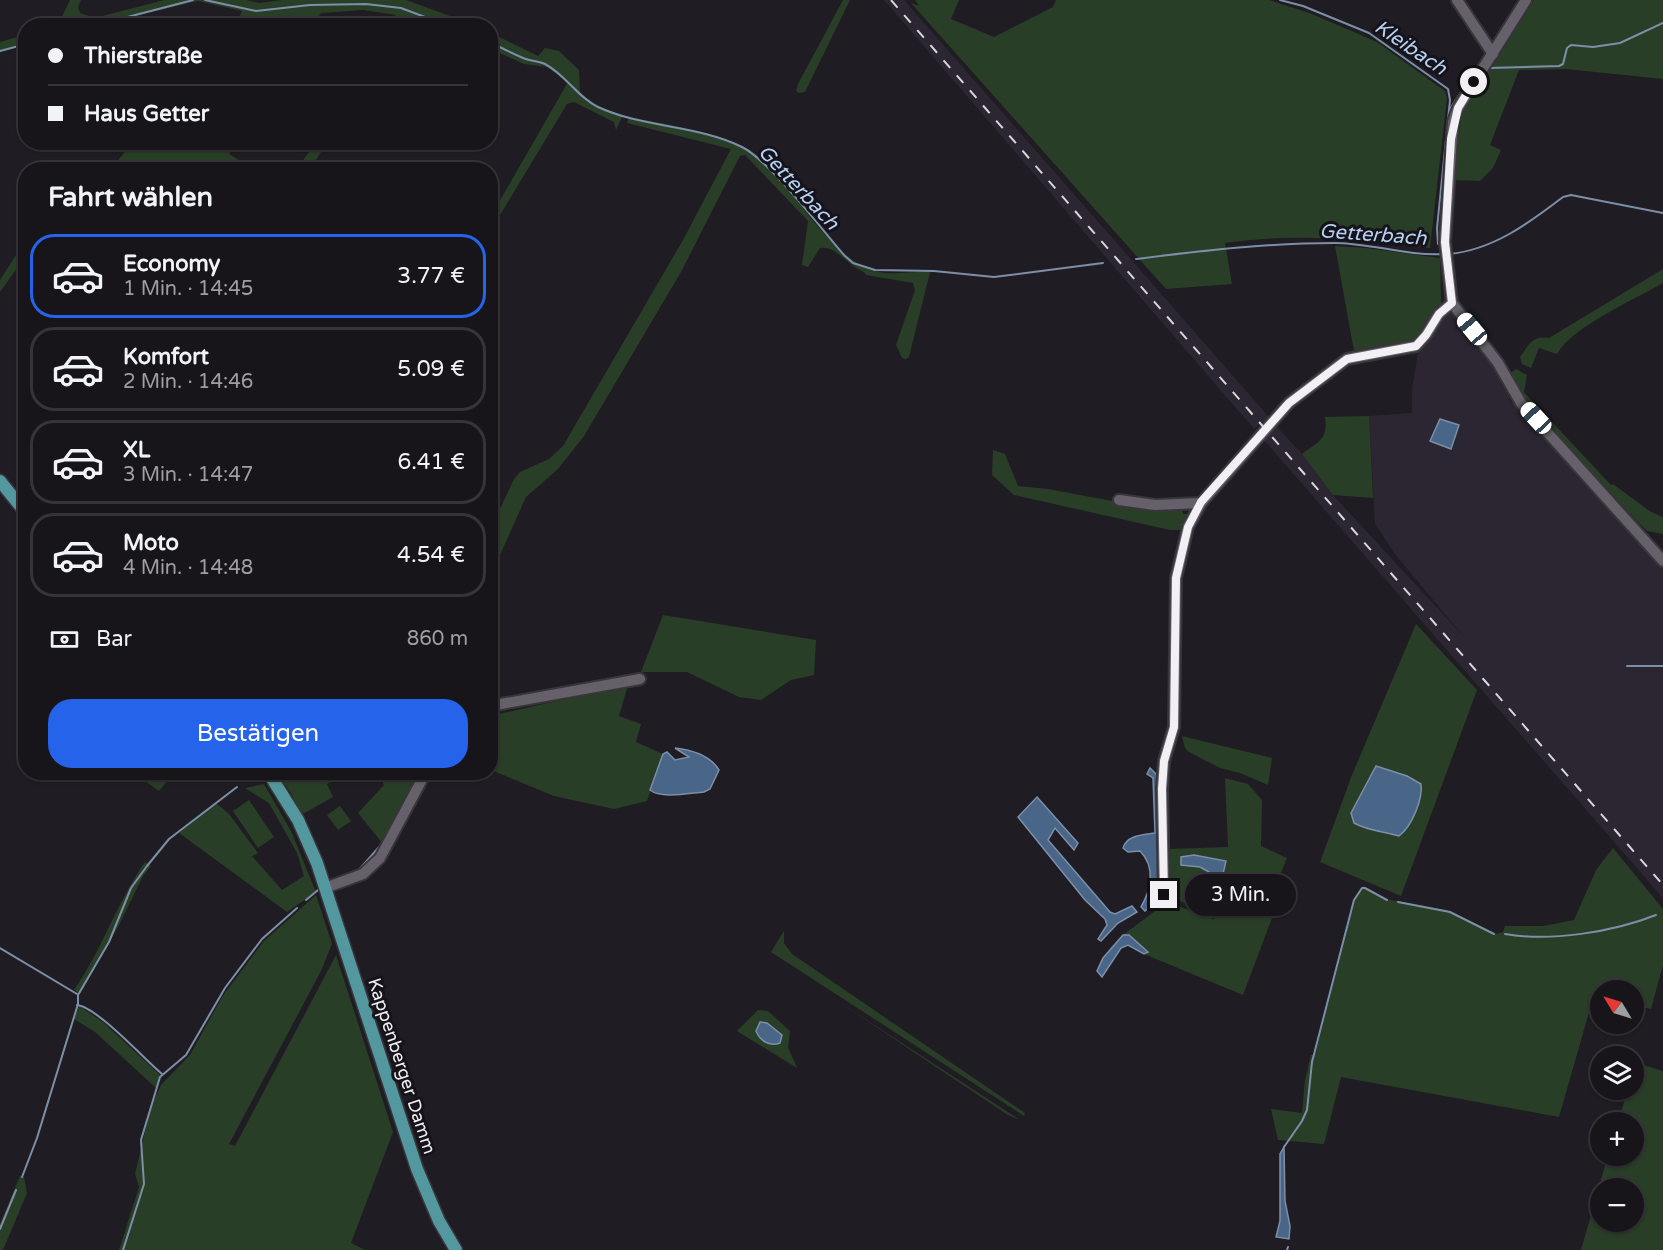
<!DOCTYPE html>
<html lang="de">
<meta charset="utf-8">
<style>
body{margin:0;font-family:"Varela Round",sans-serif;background:#211e23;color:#f1f3f6;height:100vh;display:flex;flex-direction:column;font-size:22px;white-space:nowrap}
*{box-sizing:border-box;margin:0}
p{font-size:20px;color:#9f9fa2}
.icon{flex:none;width:33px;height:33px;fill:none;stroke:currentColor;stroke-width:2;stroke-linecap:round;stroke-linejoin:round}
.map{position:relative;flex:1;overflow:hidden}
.drawer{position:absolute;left:18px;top:162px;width:480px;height:618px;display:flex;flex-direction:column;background:#18151a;border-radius:24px;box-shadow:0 2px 4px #0004,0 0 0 2px #363439}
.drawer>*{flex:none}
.top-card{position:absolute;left:18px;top:18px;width:480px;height:132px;border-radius:24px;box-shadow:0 2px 4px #0004,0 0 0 2px #363439;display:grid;align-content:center;height:132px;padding:0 30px;background:#18151a}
.needle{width:39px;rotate:308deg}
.tools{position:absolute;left:1590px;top:980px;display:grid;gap:12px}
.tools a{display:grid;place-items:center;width:54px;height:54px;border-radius:50%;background:#18151a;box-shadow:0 2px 4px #0004,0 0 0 2px #363439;font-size:30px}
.end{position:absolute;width:27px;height:27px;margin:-14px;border:8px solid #f2f0f5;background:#111;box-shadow:0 0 0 3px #111}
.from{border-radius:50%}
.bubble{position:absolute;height:42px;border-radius:21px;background:#18151a;box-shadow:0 2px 4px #0004,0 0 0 2px #363439;font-size:20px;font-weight:600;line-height:42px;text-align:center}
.car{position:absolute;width:18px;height:36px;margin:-18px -9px;border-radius:8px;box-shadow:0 0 4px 2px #0007;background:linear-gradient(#fff 24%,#345 0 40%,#fff 0 76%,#345 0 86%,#fff 0)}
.top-card b{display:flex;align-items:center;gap:21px;height:57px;font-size:22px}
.top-card b+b{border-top:2px solid #363439}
.top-card i{width:15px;height:15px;background:#f1f3f6}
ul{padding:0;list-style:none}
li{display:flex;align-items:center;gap:18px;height:84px;margin:0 12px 9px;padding:0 18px;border:3px solid #363439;border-radius:24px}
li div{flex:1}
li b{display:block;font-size:22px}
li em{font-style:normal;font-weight:600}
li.current{border-color:#2563eb}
li>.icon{width:54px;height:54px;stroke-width:1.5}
h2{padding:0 30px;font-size:27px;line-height:72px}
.pay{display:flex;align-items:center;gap:15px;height:66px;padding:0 30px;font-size:22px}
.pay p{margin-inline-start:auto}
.button{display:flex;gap:12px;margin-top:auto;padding:12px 30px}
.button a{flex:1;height:69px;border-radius:24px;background:#2563eb;color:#fff;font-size:24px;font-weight:600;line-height:69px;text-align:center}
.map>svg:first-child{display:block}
.built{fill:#2c2632}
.green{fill:#293e26;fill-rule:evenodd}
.water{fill:#496587;stroke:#7c8fa8;stroke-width:1.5}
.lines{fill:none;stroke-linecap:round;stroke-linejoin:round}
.stream{stroke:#7c8fa8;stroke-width:2}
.minor-casing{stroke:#38363b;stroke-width:14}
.major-casing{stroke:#38363b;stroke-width:15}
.minor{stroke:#656069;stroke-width:10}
.major{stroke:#54989f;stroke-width:12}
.rail{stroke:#d9d7dc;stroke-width:2;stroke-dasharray:10 10;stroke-linecap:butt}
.route{stroke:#f2f0f5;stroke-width:8}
.labels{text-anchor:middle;stroke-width:6;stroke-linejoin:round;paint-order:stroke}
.street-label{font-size:18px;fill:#f2f0f5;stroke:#17131a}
.water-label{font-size:20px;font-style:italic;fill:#b5d2f4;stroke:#17131a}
</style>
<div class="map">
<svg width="1663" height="1250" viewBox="0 0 1663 1250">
<rect width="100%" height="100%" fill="#201c23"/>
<!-- built -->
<g class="built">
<polygon points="884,0 904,0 1269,417 1254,429"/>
<polygon points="1451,309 1493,361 1506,383 1510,400 1663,567 1663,898 1263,439 1276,426 1302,454 1333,495 1464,637 1395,554 1375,524 1369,416 1412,413 1412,389 1418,353 1443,314"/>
</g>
<!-- green -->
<g class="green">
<polygon points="70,0 81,0 78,7 80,13 95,18 164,0 246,0 259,3 282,0 406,0 475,25 432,25 409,17 402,25 388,25 396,15 363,10 321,13 313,25 236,25 242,11 198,1 98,25 58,25"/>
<polygon points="843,0 850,0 805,92 799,93 796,91 798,84"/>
<path d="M915 0H959L951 19 994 37 1053 7 1056 0H1269L1312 14 1377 42 1445 91 1447 98 1430 248C1362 239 1293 233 1225 243L1232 284 1166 289 911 3 919 6Z"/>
<polygon points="1534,0 1663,0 1663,79 1566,69 1519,70 1490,145 1501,150 1493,168 1480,181 1453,180 1462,110 1494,64"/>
<polygon points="491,33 538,56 545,48 559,51 579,70 580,94 598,106 623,115 616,130 614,122 574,102 567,104 491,230 491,216 568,82 547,67 524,64 491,49"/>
<polygon points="25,35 25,45 0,52 0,42"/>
<path d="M629 117C661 124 726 133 751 151 793 182 826 257 875 271 891 276 913 271 930 272L909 357 906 359 902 358 896 345 915 290 913 283 866 275 864 272C846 265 838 246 820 248L808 267 802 265 808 221 745 155 740 156 681 272 584 436 558 469 526 497 491 575V528L514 479 520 472 549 459 563 446 683 240 731 149 627 123Z"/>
<polygon points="316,142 327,143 310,169 297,169"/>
<polygon points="132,143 236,143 229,154 253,169 111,169"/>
<polygon points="25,241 25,257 0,292 0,280"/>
<polygon points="1335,246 1366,248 1440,258 1441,304 1420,337 1409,345 1354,351"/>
<path d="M1663 269V283C1634 300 1573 326 1557 354L1539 348 1531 368 1522 364 1520 357C1529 344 1533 335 1549 338Z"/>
<polygon points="1516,369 1527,375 1524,392 1611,485 1613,484 1651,512 1663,517 1663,534 1647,531 1634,518 1522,396 1510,373"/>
<path d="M1369 416 1373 498 1333 495 1302 454C1319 441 1328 440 1325 417Z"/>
<polygon points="993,450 1005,454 1018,486 1048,489 1118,502 1182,507 1183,514 1190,514 1180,530 1170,530 1014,495 992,475"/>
<polygon points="663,615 816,640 814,675 791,680 761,700 739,697 687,672 641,672"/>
<path d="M1416 624 1477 690 1401 896 1320 862 1352 775ZM1375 766 1407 776 1420 784C1423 799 1412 826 1399 836L1369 827 1351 813Z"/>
<polygon points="628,685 619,716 641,724 636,742 663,754 647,801 614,809 554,796 491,770 490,716"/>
<polygon points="1182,736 1272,758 1268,785 1240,773 1220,768 1189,752 1185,748"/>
<polygon points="134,773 174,773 159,791"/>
<polygon points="277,773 349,773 327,784 333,797 301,815 291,793"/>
<polygon points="378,773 422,773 415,781 384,845 358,813 384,785"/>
<polygon points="1225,778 1248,784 1262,800 1261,846 1287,858 1278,880 1218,911 1205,911 1170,897 1169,849 1228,847"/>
<polygon points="264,784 291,831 316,892 287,912 179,833 216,803 229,814 258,853 252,856 282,890 304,876 297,853 269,803 245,788"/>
<polygon points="249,800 274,837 258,848 233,811"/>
<polygon points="340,806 351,821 338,830 327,815"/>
<polygon points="1613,848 1663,909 1663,965 1651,1009 1634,1005 1634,990 1600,990 1600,997 1594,995 1559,1117 1341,1077 1324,1144 1278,1140 1271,1109 1302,1113 1305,1080 1311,1055 1315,1055 1356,896 1363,886 1385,899 1447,910 1497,934 1503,932 1505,926 1543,926 1574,920 1596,870"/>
<path d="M145 862 151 866 143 876 119 925 80 994 74 990C102 950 117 902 145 862Z"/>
<polygon points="1286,881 1243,995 1144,954 1147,951 1129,935 1123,935 1167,902 1213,919"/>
<polygon points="316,895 332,944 321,971 229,1144 235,1146 336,955 393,1132 351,1243 365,1250 119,1250 139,1187 135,1174 151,1106 161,1085 190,1055 222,997 263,942"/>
<polygon points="784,931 784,943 792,954 1025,1113 1024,1116 771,952"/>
<polygon points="836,1000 1020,1120 1008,1115"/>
<polygon points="79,1006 103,1022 160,1075 156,1088 95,1032 74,1019"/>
<polygon points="758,1010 768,1011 790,1031 788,1047 797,1068 737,1031"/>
<path d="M1636 1063 1663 1071V1250H1581L1608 1155H1634V1122H1618L1628 1089H1634ZM1600 1188H1634V1221H1600Z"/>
<polygon points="20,1176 24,1177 27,1193 3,1250 0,1250 0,1224"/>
</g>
<!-- water -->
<g class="water">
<polygon points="1440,419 1459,425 1451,449 1430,441"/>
<path d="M675 748C692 750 710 755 719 770L710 789 704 792C690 793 661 799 650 790L663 754 667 752 675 760 689 757Z"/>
<path d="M1376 766 1407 776 1421 784C1423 799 1412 826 1399 836 1385 832 1366 830 1354 823L1351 813Z"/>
<path d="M1150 768 1157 775 1160 893 1155 903 1145 911 1141 907C1151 890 1156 867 1140 851L1128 852 1123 848C1127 835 1143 835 1155 833L1153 778 1147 774Z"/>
<polygon points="1037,797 1078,843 1074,850 1055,828 1048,840 1110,912 1115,914 1132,906 1137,912 1118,923 1101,941 1098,939 1107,925 1105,919 1085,900 1018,817"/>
<polygon points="1194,855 1226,861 1217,900 1209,900 1209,872 1200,867 1181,865 1181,857"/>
<polygon points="1123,935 1129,935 1148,952 1144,954 1128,945 1121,948 1102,977 1097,971 1103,958"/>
<path d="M760 1022 767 1023 782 1035 780 1043C770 1047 760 1041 756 1031Z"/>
<polygon points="1284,1147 1285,1201 1290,1226 1289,1239 1276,1237 1280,1221 1280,1154"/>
</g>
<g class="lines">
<!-- stream -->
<g class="stream">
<polyline points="205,0 256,11 310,5 366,4 401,8 449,26"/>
<polyline points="1280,0 1303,6 1369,33 1448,89 1450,100 1437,228 1438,244"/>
<polyline points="93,26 193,0"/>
<path d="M490 42C501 48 512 53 523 58 530 61 539 61 545 64 566 75 577 97 598 107 643 128 698 125 742 147 770 161 822 230 845 256L853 263 875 270 934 271 994 277 1103 263"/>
<polyline points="0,51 26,44"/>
<polyline points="1488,68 1559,66 1563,64 1567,48 1571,45 1593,47 1620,43 1663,23"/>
<polyline points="1449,110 1468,82"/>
<path d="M1449 254C1493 250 1529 223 1563 197L1571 195 1663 213"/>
<path d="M1136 259C1202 251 1267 243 1334 243 1370 243 1407 256 1443 254"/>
<polyline points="1627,666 1663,666"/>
<polyline points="384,840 420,772"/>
<polyline points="358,871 380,846"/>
<polyline points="306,900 318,890"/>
<polyline points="1398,902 1450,912 1494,934"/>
<path d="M1505 934C1550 942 1613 932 1656 915"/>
<polyline points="0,948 77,994"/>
<path d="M77 1005C97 1007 144 1059 162 1074"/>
<polyline points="1284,1147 1302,1121 1307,1110 1312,1062 1354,900 1362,888 1365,888 1387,900"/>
<polyline points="22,1177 37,1138 78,1004 78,995 109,942 131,888 147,866 169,839 237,787"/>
<polyline points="0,1229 16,1190"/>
<polyline points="123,1250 144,1184 141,1140 160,1077 186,1055 225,988 262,939 297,908"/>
<polyline points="1287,1250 1288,1247"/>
</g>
<defs>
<g id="minor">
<polyline points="1457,0 1493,54"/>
<polyline points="1526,0 1458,108 1453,122 1445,242 1452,303 1498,363 1521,403 1663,561"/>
<polyline points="1119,500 1155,505 1201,503"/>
<polyline points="490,706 640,679"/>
<polyline points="325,888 363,874 380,858 426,772"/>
<polyline points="1164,895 1162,789 1164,761 1174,727 1176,578 1188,527 1201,503 1289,403 1347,359 1416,346 1426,335 1439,314 1452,303"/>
</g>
<g id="major">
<polyline points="0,481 26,513"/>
<polyline points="268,772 298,820 317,863 417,1169 439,1221 456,1250"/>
</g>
</defs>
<!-- minor casing -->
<use href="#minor" class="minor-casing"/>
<!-- major casing -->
<use href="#major" class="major-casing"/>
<!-- minor -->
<use href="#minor" class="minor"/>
<!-- major -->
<use href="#major" class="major"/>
<!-- rail -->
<polyline class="rail" points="891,0 1663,885"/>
</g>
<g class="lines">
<!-- route -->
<polyline class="route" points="1164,895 1162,789 1164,761 1174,727 1176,578 1188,527 1201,502 1289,403 1347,359 1416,346 1426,335 1439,314 1452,303 1445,242 1451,139 1458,108 1474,82"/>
</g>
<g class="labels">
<!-- street labels -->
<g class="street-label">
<text transform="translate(402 1066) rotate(72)" y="6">Kappenberger Damm</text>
</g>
<!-- water labels -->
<g class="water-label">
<text transform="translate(1411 47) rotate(34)" y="7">Kleibach</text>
<text transform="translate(799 187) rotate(47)" y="7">Getterbach</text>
<text transform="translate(1373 234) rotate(4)" y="7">Getterbach</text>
</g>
</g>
</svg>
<div class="tools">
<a><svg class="needle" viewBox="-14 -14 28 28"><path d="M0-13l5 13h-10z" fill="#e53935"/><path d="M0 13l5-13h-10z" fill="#9f9fa2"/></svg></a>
<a><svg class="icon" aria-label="layers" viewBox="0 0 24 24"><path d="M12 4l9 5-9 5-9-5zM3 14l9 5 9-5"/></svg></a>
<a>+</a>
<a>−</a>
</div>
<i class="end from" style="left:1474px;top:82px"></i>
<i class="end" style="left:1164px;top:895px"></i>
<div class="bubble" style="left:1185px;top:874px;width:111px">3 Min.</div>
<i class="car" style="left:1472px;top:329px;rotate:320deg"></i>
<i class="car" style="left:1536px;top:418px;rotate:317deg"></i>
<div class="top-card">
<b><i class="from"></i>Thierstraße</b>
<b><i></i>Haus Getter</b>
</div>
<section class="drawer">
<h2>Fahrt wählen</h2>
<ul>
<li class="current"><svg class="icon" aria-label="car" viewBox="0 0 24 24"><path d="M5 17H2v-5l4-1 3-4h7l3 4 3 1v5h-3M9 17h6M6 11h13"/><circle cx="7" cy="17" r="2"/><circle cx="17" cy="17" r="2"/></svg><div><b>Economy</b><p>1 Min. · 14:45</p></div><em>3.77 €</em></li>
<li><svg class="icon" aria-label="car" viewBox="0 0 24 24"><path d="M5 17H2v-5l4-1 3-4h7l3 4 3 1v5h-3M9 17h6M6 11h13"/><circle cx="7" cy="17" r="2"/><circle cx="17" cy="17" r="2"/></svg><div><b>Komfort</b><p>2 Min. · 14:46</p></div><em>5.09 €</em></li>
<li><svg class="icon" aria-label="car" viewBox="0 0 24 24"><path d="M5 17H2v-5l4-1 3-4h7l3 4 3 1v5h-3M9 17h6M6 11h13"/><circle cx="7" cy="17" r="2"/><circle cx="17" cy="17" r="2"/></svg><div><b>XL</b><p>3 Min. · 14:47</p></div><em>6.41 €</em></li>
<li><svg class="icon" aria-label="car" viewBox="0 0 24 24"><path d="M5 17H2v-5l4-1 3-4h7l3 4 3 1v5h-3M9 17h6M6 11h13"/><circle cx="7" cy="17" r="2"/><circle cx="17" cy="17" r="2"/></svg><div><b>Moto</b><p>4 Min. · 14:48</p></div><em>4.54 €</em></li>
</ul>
<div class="pay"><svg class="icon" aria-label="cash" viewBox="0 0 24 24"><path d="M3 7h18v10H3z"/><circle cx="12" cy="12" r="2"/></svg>Bar<p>860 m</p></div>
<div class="button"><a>Bestätigen</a></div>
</section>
</div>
